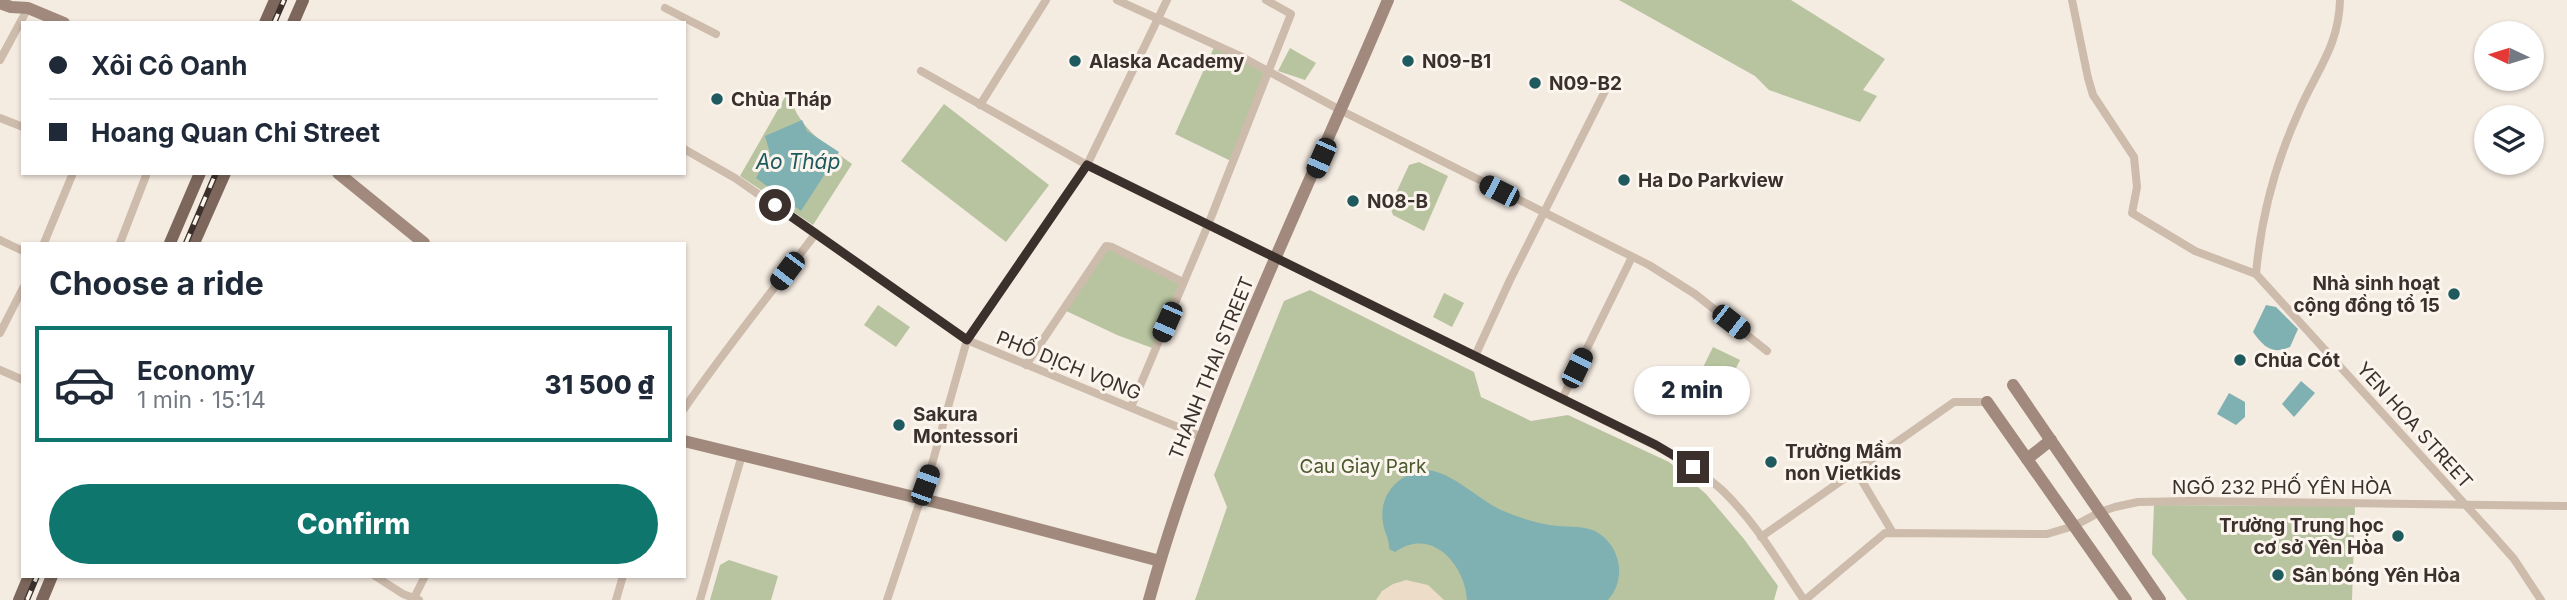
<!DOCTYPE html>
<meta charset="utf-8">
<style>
body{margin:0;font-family:Inter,sans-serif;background:#f2f2f3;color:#1f2937;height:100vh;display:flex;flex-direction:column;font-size:26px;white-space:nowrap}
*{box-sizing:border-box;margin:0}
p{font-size:23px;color:#747a83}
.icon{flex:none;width:38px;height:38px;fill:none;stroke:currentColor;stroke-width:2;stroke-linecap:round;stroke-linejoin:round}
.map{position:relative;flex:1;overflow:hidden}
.side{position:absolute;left:21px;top:242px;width:665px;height:336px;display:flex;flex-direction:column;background:#fff;border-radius:0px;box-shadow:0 2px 5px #0004}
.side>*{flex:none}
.hud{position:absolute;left:21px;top:21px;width:665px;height:154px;border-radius:0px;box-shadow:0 2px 5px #0004;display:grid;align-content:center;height:154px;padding:0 28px;background:#fff}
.needle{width:46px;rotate:274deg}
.fabs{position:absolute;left:2474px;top:21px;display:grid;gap:14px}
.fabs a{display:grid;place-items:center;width:70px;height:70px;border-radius:50%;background:#fff;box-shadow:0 2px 5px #0004;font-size:35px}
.end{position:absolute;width:32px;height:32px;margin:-16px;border:9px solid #3b302b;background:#fff;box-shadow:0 0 0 4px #fff}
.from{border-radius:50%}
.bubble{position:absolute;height:49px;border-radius:24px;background:#fff;box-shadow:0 2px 5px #0004;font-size:23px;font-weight:800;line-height:49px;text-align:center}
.car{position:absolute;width:21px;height:42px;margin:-21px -10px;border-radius:9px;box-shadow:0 0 5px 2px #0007;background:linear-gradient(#222 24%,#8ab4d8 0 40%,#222 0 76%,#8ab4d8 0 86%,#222 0)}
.hud b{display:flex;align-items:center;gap:24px;height:66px;font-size:26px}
.hud b+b{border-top:2px solid #e0e1e3}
.hud i{width:18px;height:18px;background:#1f2937}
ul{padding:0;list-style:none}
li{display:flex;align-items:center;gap:21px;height:116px;margin:0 14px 10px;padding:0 14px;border:4px solid transparent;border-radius:0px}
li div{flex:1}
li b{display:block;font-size:26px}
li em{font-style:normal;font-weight:800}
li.active{border-color:#0f766e}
li>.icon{width:63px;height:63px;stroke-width:1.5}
h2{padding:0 28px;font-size:32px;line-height:84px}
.button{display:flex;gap:14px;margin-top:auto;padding:14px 28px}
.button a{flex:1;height:80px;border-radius:42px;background:#0f766e;color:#fff;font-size:28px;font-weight:800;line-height:80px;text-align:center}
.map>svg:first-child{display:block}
.green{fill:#b8c4a0}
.plaza{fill:#ecdcc8}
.water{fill:#7fb0b2}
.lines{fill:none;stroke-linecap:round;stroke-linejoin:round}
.street{stroke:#cdbbac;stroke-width:8}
.secondary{stroke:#a18a7d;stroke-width:12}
.primary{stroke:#7d675c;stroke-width:12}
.rail-casing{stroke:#3b302b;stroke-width:6}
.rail{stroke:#fbf5ee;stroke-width:3.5;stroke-dasharray:10;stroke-linecap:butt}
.route{stroke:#3b302b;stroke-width:9}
.poi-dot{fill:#1f5a5e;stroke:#fbf5ee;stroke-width:2.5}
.labels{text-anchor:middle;stroke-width:6;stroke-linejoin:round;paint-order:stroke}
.poi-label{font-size:19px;font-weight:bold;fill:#3b302b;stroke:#fbf5ee;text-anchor:start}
.street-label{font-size:19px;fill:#3b302b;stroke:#fbf5ee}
.park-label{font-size:19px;fill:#4a5a2e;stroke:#fbf5ee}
.water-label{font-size:21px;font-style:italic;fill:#1f5a5e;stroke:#fbf5ee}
</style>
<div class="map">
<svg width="2567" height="600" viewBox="0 0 2567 600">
<rect width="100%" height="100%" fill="#f4ebe1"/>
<!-- green -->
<g class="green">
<polygon points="1619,0 1791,0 1885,59 1863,90 1877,96 1860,122 1769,90 1755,76"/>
<polygon points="1215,45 1268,73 1233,162 1175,134"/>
<polygon points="1290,48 1316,63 1305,80 1278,71"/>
<path d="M789 90C794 126 825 144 852 164L813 225 740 176Z"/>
<polygon points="944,104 1049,185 1006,242 901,161"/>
<polygon points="1419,162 1448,176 1424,231 1393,215 1390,206 1409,165"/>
<polygon points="1106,246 1183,282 1155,349 1117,335 1062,309"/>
<polygon points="1310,290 1474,372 1481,397 1531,421 1568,415 1669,462 1706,494 1744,539 1778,586 1774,600 1195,600 1227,507 1214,475 1284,301"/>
<polygon points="1444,293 1464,303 1452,327 1433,317"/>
<polygon points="878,305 910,327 896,347 864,325"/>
<polygon points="1713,347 1740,360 1718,405 1691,392"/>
<polygon points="2154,505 2355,506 2352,600 2187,600 2152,554"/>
<polygon points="729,560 778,576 771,600 710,600 720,565"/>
</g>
<!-- plaza -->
<polygon class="plaza" points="1406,580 1428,585 1444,600 1376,600 1382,591 1393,584"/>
<!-- water -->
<g class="water">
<polygon points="802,120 807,131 839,152 801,211 756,178 770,153 765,136"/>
<path d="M2266 305 2276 307 2298 329 2290 347C2272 355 2264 347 2253 332Z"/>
<polygon points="2301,381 2315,393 2294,417 2282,404"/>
<polygon points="2229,393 2245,402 2245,417 2236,425 2217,414"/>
<path d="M1427 470C1454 473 1476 498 1501 510 1520 518 1538 524 1558 526 1570 527 1584 526 1595 531 1621 545 1627 579 1608 600H1467C1465 564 1431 526 1395 552L1389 549C1390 540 1384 532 1383 523 1378 494 1400 472 1427 470Z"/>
</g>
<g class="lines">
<!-- street -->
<g class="street">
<polyline points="1117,0 1242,57 1342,111 1649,265 1695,294 1767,351"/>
<polyline points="2072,0 2088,78 2093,95 2134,157 2137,187 2132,213 2195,251 2256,274"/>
<path d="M2340 0C2339 45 2317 70 2300 109 2276 161 2261 217 2256 274L2492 534 2514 559 2541 600"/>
<polyline points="665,8 716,34"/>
<polyline points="0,60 28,8"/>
<path d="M921 71 1087 165 1676 456C1692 467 1709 478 1723 491 1756 523 1779 563 1804 600"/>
<polyline points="980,105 1046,0"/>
<polyline points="0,118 23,127"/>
<polyline points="684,149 735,178 967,340 1202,437"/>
<polyline points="0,240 23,251"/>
<polyline points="44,243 73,173"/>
<polyline points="120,243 147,173"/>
<polyline points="0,333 23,288"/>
<polyline points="1475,356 1510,280 1607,87"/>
<polyline points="1026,365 1106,246 1112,247 1183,282"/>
<polyline points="0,370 23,380"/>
<polyline points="1562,399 1632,257"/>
<polyline points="1131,407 1208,225 1291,14 1266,0"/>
<path d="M684 409C725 349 772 292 816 233"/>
<polyline points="1856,471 1893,533"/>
<polyline points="1761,537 1954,402 1987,402"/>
<polyline points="375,576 403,594 419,600"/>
<polyline points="413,600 425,576"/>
<polyline points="616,600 623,576"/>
<polyline points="700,600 742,455"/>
<polyline points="887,600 930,471 967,340 1087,165 1167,0"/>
<polyline points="1805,600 1885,533 2047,534 2074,526 2100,512 2115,507 2138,502 2191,501 2567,506"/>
</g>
<!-- secondary -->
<g class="secondary">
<polyline points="0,3 11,7 28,8 64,23"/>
<polyline points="338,173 424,243"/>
<polyline points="2013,385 2160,600"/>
<polyline points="1987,402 2126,600"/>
<polyline points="684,441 947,505 1160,561"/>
<polyline points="2027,459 2051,440"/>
<path d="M1149 600C1206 392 1305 198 1388 0"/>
</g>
<!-- primary -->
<g class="primary">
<polyline points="265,23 275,0"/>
<polyline points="293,23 303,0"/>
<polyline points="170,243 200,173"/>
<polyline points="194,243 225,173"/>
<polyline points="19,600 29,576"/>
<polyline points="42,600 52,576"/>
</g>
<defs>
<g id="rail">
<polyline points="274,23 284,0"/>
<polyline points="186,243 216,173"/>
<polyline points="27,600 37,576"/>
</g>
</defs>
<!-- rail casing -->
<use href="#rail" class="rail-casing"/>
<!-- rail -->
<use href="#rail" class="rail"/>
</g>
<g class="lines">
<!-- route -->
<polyline class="route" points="775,205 967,340 1087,165 1656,445 1693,467"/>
</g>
<!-- markers -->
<g class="poi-dot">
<circle cx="1075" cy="61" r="7"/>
<circle cx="1408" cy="61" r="7"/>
<circle cx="1535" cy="83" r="7"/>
<circle cx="717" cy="99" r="7"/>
<circle cx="1624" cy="180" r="7"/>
<circle cx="1353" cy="201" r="7"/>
<circle cx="2454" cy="294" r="7"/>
<circle cx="2240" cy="360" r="7"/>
<circle cx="899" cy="425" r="7"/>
<circle cx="1771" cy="462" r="7"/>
<circle cx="2398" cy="536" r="7"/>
<circle cx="2278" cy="575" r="7"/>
</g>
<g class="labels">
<!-- poi labels -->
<g class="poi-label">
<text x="1089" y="68">Alaska Academy</text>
<text x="1422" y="68">N09-B1</text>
<text x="1549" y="90">N09-B2</text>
<text x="731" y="106">Chùa Tháp</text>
<text x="1638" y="187">Ha Do Parkview</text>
<text x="1367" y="208">N08-B</text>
<text x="2440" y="290" text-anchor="end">Nhà sinh hoạt<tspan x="2440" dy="22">cộng đồng tổ 15</tspan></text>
<text x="2254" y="367">Chùa Cót</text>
<text x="913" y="421">Sakura<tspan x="913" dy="22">Montessori</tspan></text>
<text x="1785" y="458">Trường Mầm<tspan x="1785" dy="22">non Vietkids</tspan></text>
<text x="2384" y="532" text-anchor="end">Trường Trung học<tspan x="2384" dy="22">cơ sở Yên Hòa</tspan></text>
<text x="2292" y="582">Sân bóng Yên Hòa</text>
</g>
<!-- street labels -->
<g class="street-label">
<text transform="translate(1069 365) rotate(22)" y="7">PHỐ DỊCH VỌNG</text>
<text transform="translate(1211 368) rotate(-68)" y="7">THANH THAI STREET</text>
<text transform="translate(2415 425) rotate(48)" y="7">YEN HOA STREET</text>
<text x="2282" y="494">NGÕ 232 PHỐ YÊN HÒA</text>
</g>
<!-- park labels -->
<g class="park-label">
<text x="1363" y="473">Cau Giay Park</text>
</g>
<!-- water labels -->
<g class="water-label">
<text x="798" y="169">Ao Tháp</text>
</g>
</g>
</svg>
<div class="fabs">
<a><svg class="needle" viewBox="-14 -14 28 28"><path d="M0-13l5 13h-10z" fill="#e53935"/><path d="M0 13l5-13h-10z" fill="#747a83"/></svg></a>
<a><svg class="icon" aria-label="layers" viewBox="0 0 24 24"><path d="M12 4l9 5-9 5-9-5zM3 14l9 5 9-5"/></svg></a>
</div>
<i class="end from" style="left:775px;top:205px"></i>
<i class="end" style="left:1693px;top:467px"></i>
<div class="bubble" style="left:1634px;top:366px;width:116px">2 min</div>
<i class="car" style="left:1321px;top:158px;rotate:204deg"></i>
<i class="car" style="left:1499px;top:191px;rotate:297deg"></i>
<i class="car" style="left:787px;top:271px;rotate:217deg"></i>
<i class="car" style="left:1167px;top:322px;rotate:204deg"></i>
<i class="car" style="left:1731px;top:322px;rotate:128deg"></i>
<i class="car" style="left:1577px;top:368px;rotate:26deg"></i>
<i class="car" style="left:925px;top:485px;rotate:20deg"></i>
<div class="hud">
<b><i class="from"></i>Xôi Cô Oanh</b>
<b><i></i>Hoang Quan Chi Street</b>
</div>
<section class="side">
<h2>Choose a ride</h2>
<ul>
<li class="active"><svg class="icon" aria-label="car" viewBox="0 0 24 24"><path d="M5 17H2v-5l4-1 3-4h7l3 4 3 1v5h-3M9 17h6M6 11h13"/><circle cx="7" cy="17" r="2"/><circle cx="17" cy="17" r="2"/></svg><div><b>Economy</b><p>1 min · 15:14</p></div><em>31 500 ₫</em></li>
</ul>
<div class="button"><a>Confirm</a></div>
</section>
</div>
